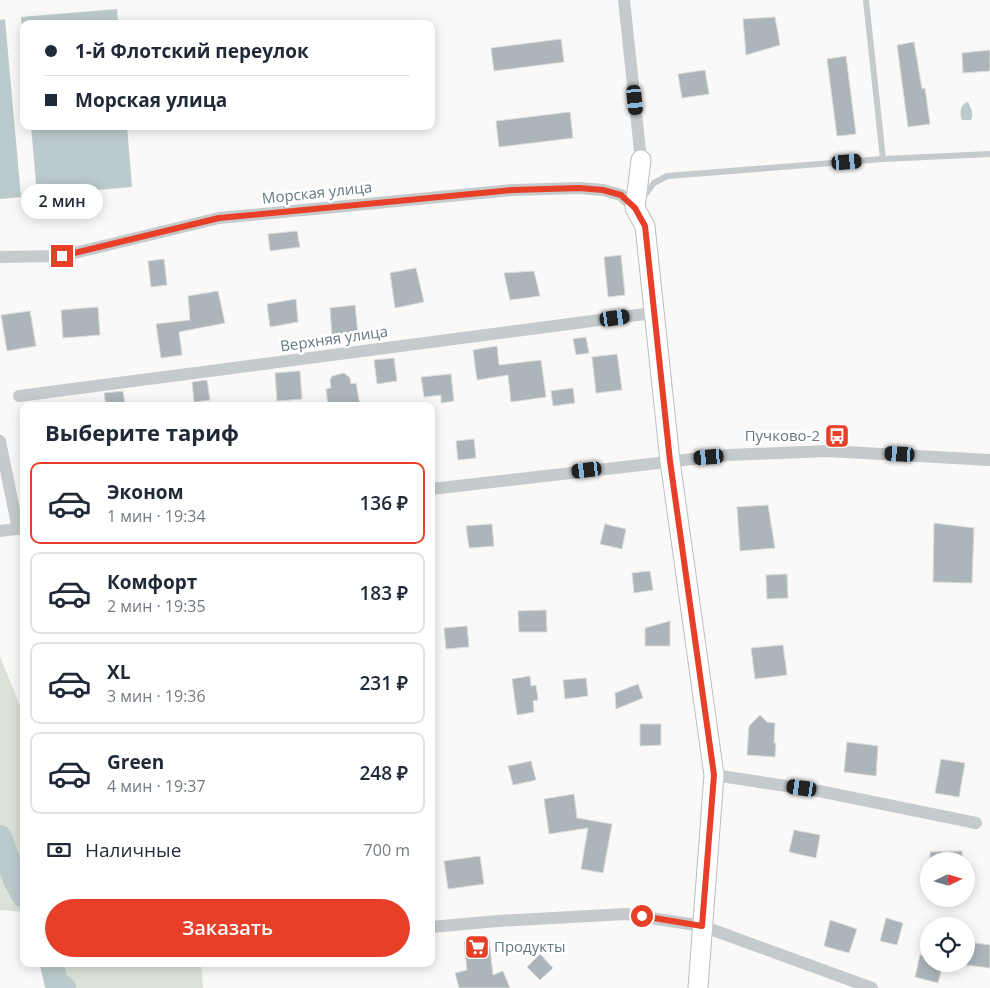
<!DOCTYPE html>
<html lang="ru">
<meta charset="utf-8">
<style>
body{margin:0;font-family:"Open Sans",sans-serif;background:#f2f2f3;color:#1f2937;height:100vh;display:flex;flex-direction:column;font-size:19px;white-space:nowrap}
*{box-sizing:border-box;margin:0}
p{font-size:16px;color:#747a83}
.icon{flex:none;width:28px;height:28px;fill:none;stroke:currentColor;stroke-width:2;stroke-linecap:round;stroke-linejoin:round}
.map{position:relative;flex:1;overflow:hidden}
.panel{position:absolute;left:20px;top:402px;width:415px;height:565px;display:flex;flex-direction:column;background:#fff;border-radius:10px;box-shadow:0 2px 12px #0003}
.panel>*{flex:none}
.guide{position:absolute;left:20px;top:20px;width:415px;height:110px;border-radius:10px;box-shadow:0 2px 12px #0003;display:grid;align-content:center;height:110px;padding:0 25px;background:#fff}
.needle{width:32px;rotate:85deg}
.buttons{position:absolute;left:920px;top:852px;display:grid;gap:10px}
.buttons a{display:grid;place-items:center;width:55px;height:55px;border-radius:50%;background:#fff;box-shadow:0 2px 12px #0003;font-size:25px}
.end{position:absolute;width:22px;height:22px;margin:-11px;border:6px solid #e83f29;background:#fff;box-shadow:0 0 0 2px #fff}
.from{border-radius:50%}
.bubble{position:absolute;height:35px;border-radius:18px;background:#fff;box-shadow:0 2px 12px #0003;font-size:16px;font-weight:600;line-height:35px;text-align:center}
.car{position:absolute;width:15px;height:30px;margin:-15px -8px;border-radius:6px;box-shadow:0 0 4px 1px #0007;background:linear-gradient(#222 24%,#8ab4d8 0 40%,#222 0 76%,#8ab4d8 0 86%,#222 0)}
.guide b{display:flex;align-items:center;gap:18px;height:48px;font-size:19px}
.guide b+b{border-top:1px solid #e0e1e3}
.guide i{width:12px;height:12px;background:#1f2937}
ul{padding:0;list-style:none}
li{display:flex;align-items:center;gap:15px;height:82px;margin:0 10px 8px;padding:0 15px;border:2px solid #e0e1e3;border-radius:10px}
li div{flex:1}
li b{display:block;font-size:19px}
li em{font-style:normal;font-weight:600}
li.on{border-color:#e83f29}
li>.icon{width:45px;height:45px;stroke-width:1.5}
h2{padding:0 25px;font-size:22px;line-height:60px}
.pay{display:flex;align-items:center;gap:12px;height:55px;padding:0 25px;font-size:19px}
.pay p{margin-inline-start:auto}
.action{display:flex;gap:10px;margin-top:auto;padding:10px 25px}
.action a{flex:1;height:58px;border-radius:30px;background:#e83f29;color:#fff;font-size:20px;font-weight:600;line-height:58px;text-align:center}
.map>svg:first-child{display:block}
.green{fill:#dce2d8}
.water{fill:#bbcacc}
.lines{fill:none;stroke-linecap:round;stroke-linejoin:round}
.river{stroke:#bbcacc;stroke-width:24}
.building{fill:#acb6ba;stroke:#dcdbd9}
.secondary-casing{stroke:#b7bec1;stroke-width:21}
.lane{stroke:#c5cacd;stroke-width:6}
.street{stroke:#c5cacd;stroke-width:12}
.secondary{stroke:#fff;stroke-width:19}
.route{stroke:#e83f29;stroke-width:6}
.labels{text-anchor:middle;stroke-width:5;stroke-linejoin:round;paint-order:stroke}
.street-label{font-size:15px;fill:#647983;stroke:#fff}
.poi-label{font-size:15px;fill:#647983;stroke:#fff;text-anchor:end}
</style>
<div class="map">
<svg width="990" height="988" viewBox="0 0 990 988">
<rect width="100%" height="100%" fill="#faf9f7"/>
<!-- green -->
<g class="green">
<polygon points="0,656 24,716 24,912 0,910"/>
<polygon points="62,964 186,964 201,966 203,988 66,988"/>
</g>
<!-- water -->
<g class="water">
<polygon points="117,9 118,24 24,24 24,48 21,17"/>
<polygon points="5,19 21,197 0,199 0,20"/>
<path d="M968 102C971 108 974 114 971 120H962C959 113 960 104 968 102Z"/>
<polygon points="31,126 127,126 132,187 37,195"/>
</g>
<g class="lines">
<!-- river -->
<g class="river">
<polyline points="0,837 15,880 24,896"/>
<polyline points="52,964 56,982 64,988"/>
</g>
</g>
<!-- building -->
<g class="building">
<polygon points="775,17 780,45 746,55 743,19"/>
<polygon points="561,39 564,62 494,71 491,48"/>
<polygon points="914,42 922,89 925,88 930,124 908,127 897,45"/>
<polygon points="990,50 990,71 963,73 962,53"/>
<polygon points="846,56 856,134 837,136 827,59"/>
<polygon points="705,70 709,94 682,98 678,74"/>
<polygon points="570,112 573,138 499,147 496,121"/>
<polygon points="297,231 300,247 270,251 268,234"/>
<polygon points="621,255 625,295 608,297 604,257"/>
<polygon points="164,259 167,285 151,287 148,261"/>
<polygon points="416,268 424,302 395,308 390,273"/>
<polygon points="534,271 540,296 510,300 504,273"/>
<polygon points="218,291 225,323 179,332 182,355 161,358 156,324 190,320 188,296"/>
<polygon points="296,299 298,322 270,327 267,304"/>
<polygon points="355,305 358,334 332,337 330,308"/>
<polygon points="98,307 100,335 63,338 61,310"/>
<polygon points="30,311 36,346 7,351 1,315"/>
<polygon points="586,337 589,353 576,355 573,339"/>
<polygon points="497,346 499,365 541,360 546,397 511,402 508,375 477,380 473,350"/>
<polygon points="617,354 622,390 596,393 592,357"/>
<polygon points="394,358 397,381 377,384 374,360"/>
<polygon points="300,371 302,399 277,401 275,373"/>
<polygon points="344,373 350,378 351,384 356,383 360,406 328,406 326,389 331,388 330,380 332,376"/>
<polygon points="451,374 454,401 441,403 441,395 424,397 421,377"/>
<polygon points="207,380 210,400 194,402 192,382"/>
<polygon points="573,388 575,403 553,406 551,391"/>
<polygon points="123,391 125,406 106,406 104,393"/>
<polygon points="474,439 476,458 458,460 456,441"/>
<polygon points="768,505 775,548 740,551 737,507"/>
<polygon points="934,523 974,528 972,583 933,582"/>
<polygon points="492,524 494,546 469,548 466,526"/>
<polygon points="605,524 626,529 622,549 600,544"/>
<polygon points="650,571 653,590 634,593 632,573"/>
<polygon points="787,574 788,598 767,599 766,575"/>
<polygon points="546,610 547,632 519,632 518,611"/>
<polygon points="670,621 670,646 645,646 645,628"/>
<polygon points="467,626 469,647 446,649 444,628"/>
<polygon points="783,645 787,675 755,679 751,648"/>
<polygon points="530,676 531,686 536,685 538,700 533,701 534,712 517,715 512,679"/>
<polygon points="586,678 588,696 565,699 563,680"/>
<polygon points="638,684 643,698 616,709 615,693"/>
<polygon points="760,715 767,722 775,723 774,743 776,743 775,757 747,755 749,726"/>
<polygon points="640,724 661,724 661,745 640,746"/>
<polygon points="847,742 878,746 876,776 844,772"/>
<polygon points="941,759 965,763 959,797 935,793"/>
<polygon points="531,761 536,780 513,785 508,766"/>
<polygon points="574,794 577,818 612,824 603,873 581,869 588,828 549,834 544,799"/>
<polygon points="794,830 820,835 816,858 789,852"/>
<polygon points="962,851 962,861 930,861 930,852"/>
<polygon points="480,856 484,884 448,889 444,861"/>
<polygon points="886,918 903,923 897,945 880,941"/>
<polygon points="830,920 857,929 849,953 824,946"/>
<polygon points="489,939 493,975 503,971 510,988 459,988 455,973 467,970 464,942"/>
<polygon points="968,942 990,945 990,968 966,965"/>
<polygon points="540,954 553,968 540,980 527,967"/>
<polygon points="920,955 929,956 929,964 943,964 938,983 915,977"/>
</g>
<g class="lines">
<defs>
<polyline id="secondary" points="641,160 635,208 645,226 670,461 714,775 698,988"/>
</defs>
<!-- secondary casing -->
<use href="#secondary" class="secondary-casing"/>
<!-- lane -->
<g class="lane">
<polyline points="866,0 883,159"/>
<polyline points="642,199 654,183 667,176 883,159 990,154"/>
</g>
<!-- street -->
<g class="street">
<polyline points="624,0 641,160"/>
<polyline points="0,257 62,256 219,218 513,190 579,188 603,190 621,195 635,208"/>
<polyline points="19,396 653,313"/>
<polyline points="0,441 18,529"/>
<polyline points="431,489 728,455 828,451 990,460"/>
<polyline points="0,531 24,528"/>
<polyline points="714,775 819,791 976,823"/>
<polyline points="431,927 498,921 626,914 702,926 872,988"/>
</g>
<!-- secondary -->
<use href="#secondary" class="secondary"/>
</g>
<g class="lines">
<!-- route -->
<polyline class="route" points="62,256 219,218 513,190 579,188 603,190 621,195 635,208 645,226 670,461 714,775 702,926 642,916"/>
</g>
<!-- icons -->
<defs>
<symbol id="bus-square" viewBox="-11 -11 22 22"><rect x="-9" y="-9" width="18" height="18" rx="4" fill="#e83f29" stroke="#fff"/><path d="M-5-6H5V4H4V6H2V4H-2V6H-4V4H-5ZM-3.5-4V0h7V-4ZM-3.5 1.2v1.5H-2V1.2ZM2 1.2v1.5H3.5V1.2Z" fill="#fff"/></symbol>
<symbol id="supermarket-square" viewBox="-11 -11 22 22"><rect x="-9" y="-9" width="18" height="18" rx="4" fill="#e83f29" stroke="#fff"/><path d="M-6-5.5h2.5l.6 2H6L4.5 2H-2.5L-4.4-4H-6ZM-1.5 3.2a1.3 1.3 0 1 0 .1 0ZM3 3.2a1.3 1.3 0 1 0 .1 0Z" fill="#fff"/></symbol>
</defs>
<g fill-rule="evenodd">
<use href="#bus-square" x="823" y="422" width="28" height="28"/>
<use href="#supermarket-square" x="463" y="933" width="28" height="28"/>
</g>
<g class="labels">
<!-- street labels -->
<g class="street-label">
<text transform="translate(317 193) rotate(-6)" y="5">Морская улица</text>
<text transform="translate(334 339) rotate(-8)" y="5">Верхняя улица</text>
</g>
<!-- poi labels -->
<g class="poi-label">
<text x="820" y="441">Пучково-2</text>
<text x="494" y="952" text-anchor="start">Продукты</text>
</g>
</g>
</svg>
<div class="buttons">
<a><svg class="needle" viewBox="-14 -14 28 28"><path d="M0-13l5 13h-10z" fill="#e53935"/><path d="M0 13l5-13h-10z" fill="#747a83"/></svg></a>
<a><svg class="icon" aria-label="locate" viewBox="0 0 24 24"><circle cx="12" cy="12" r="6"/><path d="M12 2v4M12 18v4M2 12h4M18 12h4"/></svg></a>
</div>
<i class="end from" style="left:642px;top:916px"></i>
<i class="end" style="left:62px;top:256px"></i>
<div class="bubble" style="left:21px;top:184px;width:82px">2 мин</div>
<i class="car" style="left:635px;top:100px;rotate:174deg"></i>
<i class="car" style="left:847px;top:162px;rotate:85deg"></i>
<i class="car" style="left:615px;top:318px;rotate:82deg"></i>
<i class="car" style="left:900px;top:454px;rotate:273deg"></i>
<i class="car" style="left:709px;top:457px;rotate:265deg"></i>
<i class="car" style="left:587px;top:470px;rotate:263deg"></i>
<i class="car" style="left:802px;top:788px;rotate:278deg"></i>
<div class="guide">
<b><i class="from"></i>1-й Флотский переулок</b>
<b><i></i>Морская улица</b>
</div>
<section class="panel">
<h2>Выберите тариф</h2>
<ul>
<li class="on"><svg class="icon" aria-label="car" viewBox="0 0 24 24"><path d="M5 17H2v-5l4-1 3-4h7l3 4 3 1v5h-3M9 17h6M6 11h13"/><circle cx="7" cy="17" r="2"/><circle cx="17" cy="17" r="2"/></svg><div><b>Эконом</b><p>1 мин · 19:34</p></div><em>136 ₽</em></li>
<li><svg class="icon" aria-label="car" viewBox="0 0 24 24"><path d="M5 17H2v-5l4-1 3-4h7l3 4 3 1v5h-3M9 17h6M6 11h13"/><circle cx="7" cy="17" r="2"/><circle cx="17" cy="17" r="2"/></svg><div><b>Комфорт</b><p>2 мин · 19:35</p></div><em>183 ₽</em></li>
<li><svg class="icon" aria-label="car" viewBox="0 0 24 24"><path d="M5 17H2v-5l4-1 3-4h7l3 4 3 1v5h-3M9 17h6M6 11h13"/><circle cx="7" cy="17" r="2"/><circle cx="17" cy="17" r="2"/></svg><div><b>XL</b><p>3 мин · 19:36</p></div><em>231 ₽</em></li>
<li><svg class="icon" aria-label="car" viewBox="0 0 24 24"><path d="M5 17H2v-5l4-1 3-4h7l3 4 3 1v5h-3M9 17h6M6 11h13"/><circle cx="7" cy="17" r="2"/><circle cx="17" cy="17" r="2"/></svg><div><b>Green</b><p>4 мин · 19:37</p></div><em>248 ₽</em></li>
</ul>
<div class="pay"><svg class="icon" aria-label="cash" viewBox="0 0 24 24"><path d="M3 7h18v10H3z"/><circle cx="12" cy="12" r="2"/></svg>Наличные<p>700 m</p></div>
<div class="action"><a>Заказать</a></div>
</section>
</div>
